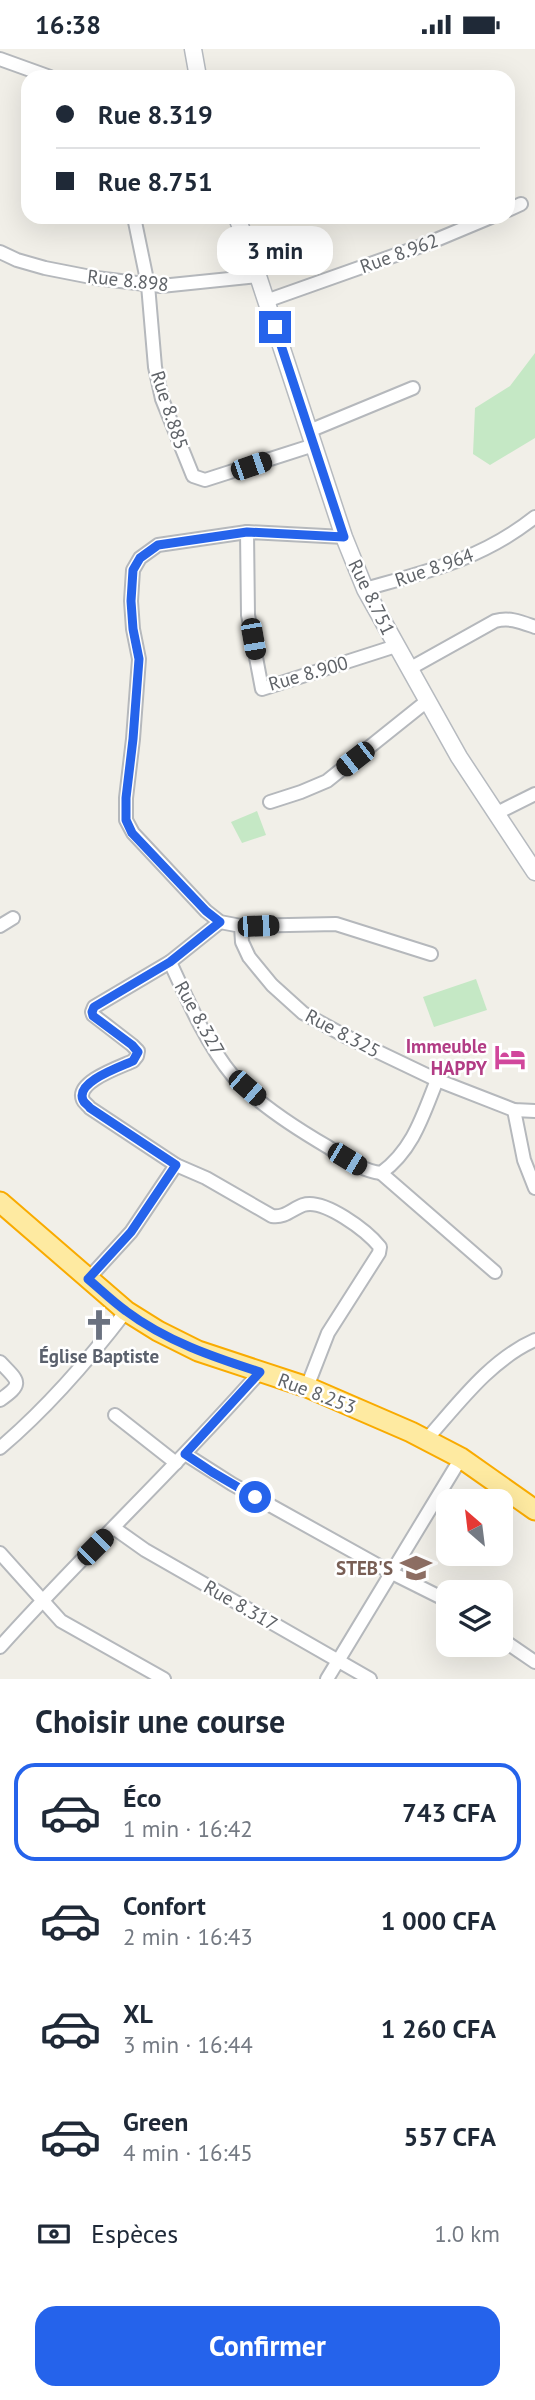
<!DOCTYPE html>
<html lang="fr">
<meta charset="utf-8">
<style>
body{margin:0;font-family:"PT Sans",sans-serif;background:#f6f6f7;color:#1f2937;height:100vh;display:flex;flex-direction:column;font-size:26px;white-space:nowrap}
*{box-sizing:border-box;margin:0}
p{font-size:23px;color:#747a83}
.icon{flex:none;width:38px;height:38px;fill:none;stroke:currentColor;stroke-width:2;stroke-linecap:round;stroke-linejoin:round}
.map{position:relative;height:1630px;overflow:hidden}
.details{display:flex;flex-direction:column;background:#fff;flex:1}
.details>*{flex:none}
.banner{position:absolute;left:21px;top:21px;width:494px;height:154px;border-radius:21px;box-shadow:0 7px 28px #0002;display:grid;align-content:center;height:154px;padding:0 35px;background:#fff}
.needle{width:46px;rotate:332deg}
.fabs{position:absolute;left:436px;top:1440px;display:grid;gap:14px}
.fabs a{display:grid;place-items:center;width:77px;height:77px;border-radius:14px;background:#fff;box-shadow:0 7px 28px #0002;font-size:35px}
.end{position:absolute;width:32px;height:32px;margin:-16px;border:9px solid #2563eb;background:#fff;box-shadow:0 0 0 4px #fff}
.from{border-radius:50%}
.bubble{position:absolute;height:49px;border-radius:21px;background:#fff;box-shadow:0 7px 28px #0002;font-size:23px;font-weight:800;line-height:49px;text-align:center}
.car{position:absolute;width:21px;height:42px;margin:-21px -10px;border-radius:9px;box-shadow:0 0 5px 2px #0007;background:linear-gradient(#222 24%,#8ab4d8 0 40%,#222 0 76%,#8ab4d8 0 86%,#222 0)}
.banner b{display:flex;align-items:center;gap:24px;height:66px;font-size:26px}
.banner b+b{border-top:2px solid #e0e1e3}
.banner i{width:18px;height:18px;background:#1f2937}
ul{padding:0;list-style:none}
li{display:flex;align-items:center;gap:21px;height:98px;margin:0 14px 10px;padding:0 21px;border:4px solid transparent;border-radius:21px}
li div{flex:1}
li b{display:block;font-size:26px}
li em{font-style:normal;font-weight:800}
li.active{border-color:#2563eb}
li>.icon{width:63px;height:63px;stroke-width:1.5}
h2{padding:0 35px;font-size:32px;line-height:84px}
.pay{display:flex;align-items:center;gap:18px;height:77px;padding:0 35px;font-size:26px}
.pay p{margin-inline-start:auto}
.button{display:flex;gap:14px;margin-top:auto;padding:14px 35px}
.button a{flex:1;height:80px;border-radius:21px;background:#2563eb;color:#fff;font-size:28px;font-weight:800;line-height:80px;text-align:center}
.status{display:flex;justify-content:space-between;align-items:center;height:49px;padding:0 35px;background:#fff;direction:ltr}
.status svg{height:19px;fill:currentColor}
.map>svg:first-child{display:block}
.green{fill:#c5e8c5}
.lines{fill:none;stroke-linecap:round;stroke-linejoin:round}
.minor-casing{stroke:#b5b8bc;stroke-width:16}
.secondary-casing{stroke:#b6babf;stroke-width:19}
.trunk-casing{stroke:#f9ab00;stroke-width:23}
.minor{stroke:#fff;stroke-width:12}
.secondary{stroke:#fff;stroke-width:16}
.trunk{stroke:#feeaa1;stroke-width:19}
.route{stroke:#2563eb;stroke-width:9}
.labels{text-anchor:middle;stroke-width:5;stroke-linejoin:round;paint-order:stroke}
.street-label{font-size:19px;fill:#5f6368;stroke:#fff}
.hotel-label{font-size:19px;font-weight:bold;fill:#b23c85;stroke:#fff;text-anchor:end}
.worship-label{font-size:19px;font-weight:bold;fill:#5b616d;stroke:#fff}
.education-label{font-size:19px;font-weight:bold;fill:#785e54;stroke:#fff;text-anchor:end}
</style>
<div class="status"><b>16:38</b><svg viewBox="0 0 49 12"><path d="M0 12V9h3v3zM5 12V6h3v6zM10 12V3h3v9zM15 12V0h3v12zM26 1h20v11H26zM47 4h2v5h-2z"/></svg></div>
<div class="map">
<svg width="535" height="1630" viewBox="0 0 535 1630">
<rect width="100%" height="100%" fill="#f1efe8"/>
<!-- green -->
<g class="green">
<polygon points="535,304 535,389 490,416 473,405 475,359 510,337"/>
<polygon points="257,762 266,786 242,794 231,773"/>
<polygon points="476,930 487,961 434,978 423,948"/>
</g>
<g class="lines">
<defs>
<g id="minor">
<polyline points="0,10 50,28"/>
<polyline points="508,161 521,155"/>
<polyline points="134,168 148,236 155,318 162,350 193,427 205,431 314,396"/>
<polyline points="0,203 17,211 45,219 96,229 161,237 258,227"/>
<polyline points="266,252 424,196 491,168"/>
<polyline points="309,382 413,339"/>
<polyline points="247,483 158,496 140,509 133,521 131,552 133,580 139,610 133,690 126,749 126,771 133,784 206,862 220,873 241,877 242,893 249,908 272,936 303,964 345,987 437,1031 514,1061 535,1062"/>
<polyline points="344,488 247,483 248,566 262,640 396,597"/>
<path d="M365 540C429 522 482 510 535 468"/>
<path d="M409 620 495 572C510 568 521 573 535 578"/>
<polyline points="270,753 301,743 327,732 427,652"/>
<polyline points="497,764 535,745"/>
<polyline points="0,877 13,869"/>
<polyline points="241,877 336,875 431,905"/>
<path d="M170 913C187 950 207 996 233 1027 255 1053 299 1081 328 1098 345 1109 362 1122 381 1124 413 1101 423 1066 437 1031"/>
<polyline points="514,1061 524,1111 535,1139"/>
<path d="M176 1116 206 1129 272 1167C285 1169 292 1160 303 1156 324 1149 367 1182 380 1198L379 1204 328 1284 307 1338"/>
<polyline points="381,1124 495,1223"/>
<path d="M88 1230 131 1183 176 1116 90 1059C88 1056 84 1054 83 1051 75 1033 120 1018 133 1012L137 1007 138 1002 132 996 93 966 92 963 94 958 170 913 220 873"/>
<path d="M0 1313C19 1333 24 1334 0 1351"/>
<polyline points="115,1366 176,1414"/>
<path d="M426 1391C458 1355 490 1311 535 1291"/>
<path d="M0 1399C47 1359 88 1312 126 1262"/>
<polyline points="185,1405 232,1435 390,1523 448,1552"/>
<polyline points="114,1479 145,1501 370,1630"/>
<polyline points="0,1504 61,1572 164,1630"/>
<polyline points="500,1589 535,1613"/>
<path d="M0 1598C84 1504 177 1418 260 1323"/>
<polyline points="327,1630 461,1409"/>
</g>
<g id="secondary">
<polyline points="193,0 198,28"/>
<polyline points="237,168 258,227 344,488 365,540 459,708 535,823"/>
</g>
<polyline id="trunk" points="0,1153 126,1262 158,1282 198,1302 307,1338 411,1383 461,1409 535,1461"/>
</defs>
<!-- minor casing -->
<use href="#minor" class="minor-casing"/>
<!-- secondary casing -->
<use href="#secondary" class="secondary-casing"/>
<!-- trunk casing -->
<use href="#trunk" class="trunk-casing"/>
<!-- minor -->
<use href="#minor" class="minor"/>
<!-- secondary -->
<use href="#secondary" class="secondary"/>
<!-- trunk -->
<use href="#trunk" class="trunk"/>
</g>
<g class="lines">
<!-- route -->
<path class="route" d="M255 1448 212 1423 185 1405 260 1323C213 1308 166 1292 126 1262 112 1252 100 1240 88 1230L131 1183 176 1116 90 1059C88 1056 84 1054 83 1051 75 1033 120 1018 133 1012L138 1003 132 996 93 967 92 963 94 958 170 913 220 873 206 862 132 784 126 771V749L133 690 139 610 133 580 131 552 133 521 140 509 158 496 247 483 344 488 275 278"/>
</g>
<!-- icons -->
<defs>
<symbol id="hotel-bare" viewBox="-9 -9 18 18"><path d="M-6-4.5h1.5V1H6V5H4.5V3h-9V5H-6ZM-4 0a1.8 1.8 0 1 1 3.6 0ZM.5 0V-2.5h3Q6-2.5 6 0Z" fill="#d1479c" stroke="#fff" stroke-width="2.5" paint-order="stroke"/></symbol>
<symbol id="church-bare" viewBox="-9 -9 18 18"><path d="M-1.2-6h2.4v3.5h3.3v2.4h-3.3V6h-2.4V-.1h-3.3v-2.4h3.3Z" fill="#6b7280" stroke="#fff" stroke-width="2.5" paint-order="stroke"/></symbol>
<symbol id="school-bare" viewBox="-9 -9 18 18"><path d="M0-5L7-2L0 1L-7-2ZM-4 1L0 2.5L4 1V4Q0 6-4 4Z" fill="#8d6e63" stroke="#fff" stroke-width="2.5" paint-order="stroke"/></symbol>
</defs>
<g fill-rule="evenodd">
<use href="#hotel-bare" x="488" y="986" width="44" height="44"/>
<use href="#church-bare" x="77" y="1254" width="44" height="44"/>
<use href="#school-bare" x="394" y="1497" width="44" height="44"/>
</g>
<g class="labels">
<!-- street labels -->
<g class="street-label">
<text transform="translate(399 204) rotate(-20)" y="7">Rue 8.962</text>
<text transform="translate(128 231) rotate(6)" y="7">Rue 8.898</text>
<text transform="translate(170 361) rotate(72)" y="7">Rue 8.885</text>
<text transform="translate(434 518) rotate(-19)" y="7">Rue 8.964</text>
<text transform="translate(372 548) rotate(64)" y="7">Rue 8.751</text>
<text transform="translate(308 624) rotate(-16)" y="7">Rue 8.900</text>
<text transform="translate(200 969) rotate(61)" y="7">Rue 8.327</text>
<text transform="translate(343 984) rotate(28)" y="7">Rue 8.325</text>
<text transform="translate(317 1344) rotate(21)" y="7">Rue 8.253</text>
<text transform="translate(241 1556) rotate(30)" y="7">Rue 8.317</text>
</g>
<!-- hotel labels -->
<g class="hotel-label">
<text x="487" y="1004">Immeuble<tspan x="487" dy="22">HAPPY</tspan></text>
</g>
<!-- worship labels -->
<g class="worship-label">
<text x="99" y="1314">Église Baptiste</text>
</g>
<!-- education labels -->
<g class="education-label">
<text x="393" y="1526">STEB'S</text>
</g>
</g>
</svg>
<div class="fabs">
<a><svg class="needle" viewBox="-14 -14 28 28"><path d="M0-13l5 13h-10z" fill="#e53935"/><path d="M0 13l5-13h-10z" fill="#747a83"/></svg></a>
<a><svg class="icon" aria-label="layers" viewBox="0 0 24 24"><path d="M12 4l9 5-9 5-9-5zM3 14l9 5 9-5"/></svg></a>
</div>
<i class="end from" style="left:255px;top:1448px"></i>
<i class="end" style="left:275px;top:278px"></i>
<div class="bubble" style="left:217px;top:177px;width:116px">3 min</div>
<i class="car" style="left:251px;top:417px;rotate:71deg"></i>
<i class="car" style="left:253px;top:590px;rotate:170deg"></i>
<i class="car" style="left:355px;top:710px;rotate:232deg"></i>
<i class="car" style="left:258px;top:877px;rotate:88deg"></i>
<i class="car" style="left:247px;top:1039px;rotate:131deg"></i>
<i class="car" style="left:347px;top:1110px;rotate:121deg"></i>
<i class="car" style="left:95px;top:1498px;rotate:45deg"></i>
<div class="banner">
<b><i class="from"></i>Rue 8.319</b>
<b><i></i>Rue 8.751</b>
</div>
</div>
<section class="details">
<h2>Choisir une course</h2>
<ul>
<li class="active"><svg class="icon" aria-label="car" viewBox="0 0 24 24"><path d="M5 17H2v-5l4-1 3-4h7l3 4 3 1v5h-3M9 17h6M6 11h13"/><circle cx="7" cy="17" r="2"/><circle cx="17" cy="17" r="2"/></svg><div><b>Éco</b><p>1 min · 16:42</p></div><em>743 CFA</em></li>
<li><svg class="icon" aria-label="car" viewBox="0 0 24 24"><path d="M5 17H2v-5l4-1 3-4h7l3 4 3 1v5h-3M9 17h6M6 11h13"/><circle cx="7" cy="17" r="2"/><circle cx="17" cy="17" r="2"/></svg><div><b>Confort</b><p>2 min · 16:43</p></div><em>1 000 CFA</em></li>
<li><svg class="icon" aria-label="car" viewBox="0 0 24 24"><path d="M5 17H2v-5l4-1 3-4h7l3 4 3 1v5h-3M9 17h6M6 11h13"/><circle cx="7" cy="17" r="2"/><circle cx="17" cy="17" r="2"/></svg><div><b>XL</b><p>3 min · 16:44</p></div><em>1 260 CFA</em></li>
<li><svg class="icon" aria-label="car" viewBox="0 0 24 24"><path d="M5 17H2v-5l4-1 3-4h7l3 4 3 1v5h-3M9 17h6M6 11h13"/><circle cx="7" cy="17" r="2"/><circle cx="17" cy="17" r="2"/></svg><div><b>Green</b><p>4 min · 16:45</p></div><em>557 CFA</em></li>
</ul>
<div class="pay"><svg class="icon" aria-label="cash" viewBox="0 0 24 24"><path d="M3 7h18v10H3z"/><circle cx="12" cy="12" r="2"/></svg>Espèces<p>1.0 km</p></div>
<div class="button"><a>Confirmer</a></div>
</section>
